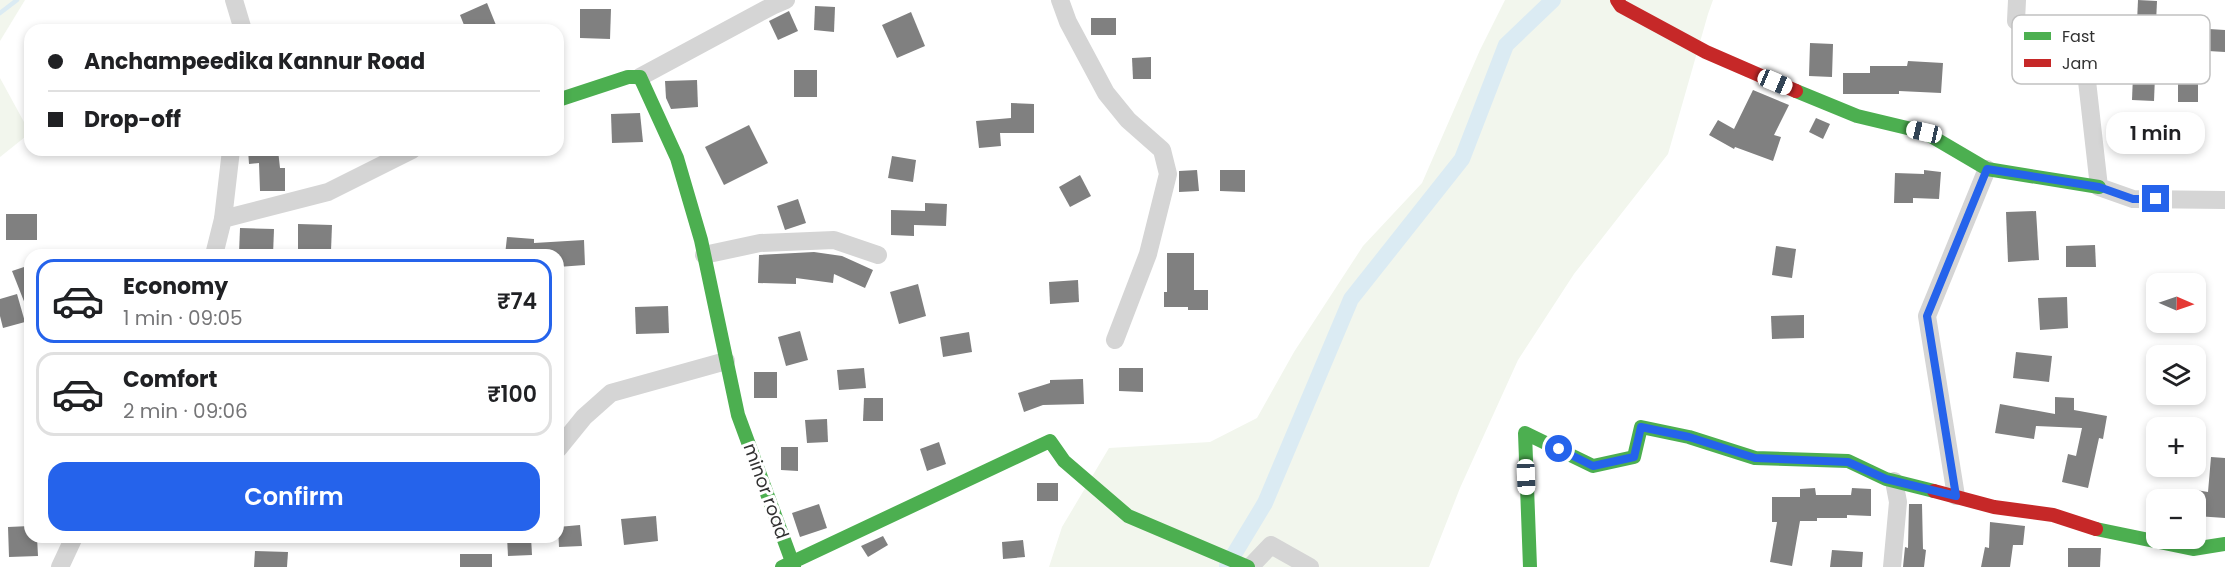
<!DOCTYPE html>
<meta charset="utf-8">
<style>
body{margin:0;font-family:Poppins,sans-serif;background:#f2f2f2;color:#202124;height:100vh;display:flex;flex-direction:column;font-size:22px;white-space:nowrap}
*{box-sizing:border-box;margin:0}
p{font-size:20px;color:#757577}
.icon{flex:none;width:33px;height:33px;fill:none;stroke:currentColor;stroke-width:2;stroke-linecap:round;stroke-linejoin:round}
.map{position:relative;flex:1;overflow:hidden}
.details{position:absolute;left:24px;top:249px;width:540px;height:294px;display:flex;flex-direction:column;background:#fff;border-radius:18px;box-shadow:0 3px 9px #0003}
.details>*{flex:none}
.guide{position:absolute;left:24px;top:24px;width:540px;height:132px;border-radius:18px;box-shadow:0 3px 9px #0003;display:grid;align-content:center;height:132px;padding:0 24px;background:#fff}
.needle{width:39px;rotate:92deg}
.buttons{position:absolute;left:2146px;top:273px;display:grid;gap:12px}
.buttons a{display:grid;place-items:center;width:60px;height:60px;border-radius:12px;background:#fff;box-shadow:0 3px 9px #0003;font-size:30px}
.end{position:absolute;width:27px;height:27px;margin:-14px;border:8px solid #2563eb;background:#fff;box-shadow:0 0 0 3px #fff}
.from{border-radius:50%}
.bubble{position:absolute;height:42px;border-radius:18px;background:#fff;box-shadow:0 3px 9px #0003;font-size:20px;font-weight:600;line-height:42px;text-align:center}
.car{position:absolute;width:18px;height:36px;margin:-18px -9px;border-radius:8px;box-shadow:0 0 4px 2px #0007;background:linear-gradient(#fff 24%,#345 0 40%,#fff 0 76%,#345 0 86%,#fff 0)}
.guide b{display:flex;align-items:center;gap:21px;height:57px;font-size:22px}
.guide b+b{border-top:2px solid #e0e0e0}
.guide i{width:15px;height:15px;background:#202124}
ul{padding:10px 0 0;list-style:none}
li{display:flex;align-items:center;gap:18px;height:84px;margin:0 12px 9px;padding:0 12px;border:3px solid #e0e0e0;border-radius:18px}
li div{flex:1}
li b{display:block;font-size:22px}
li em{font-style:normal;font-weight:600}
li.active{border-color:#2563eb}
li>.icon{width:54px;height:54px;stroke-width:1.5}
.cta{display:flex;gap:12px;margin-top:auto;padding:12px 24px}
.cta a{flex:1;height:69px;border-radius:18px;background:#2563eb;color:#fff;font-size:24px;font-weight:600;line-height:69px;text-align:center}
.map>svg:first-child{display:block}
.green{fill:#f2f6ed}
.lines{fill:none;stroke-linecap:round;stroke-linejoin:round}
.stream{stroke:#dbebf3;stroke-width:4.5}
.canal{stroke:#dbebf3;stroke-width:16}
.building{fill:#808080}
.street{stroke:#d5d5d5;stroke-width:18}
.fast{stroke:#4caf50;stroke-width:14}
.jam{stroke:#c62828;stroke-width:14}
.route{stroke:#2563eb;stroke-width:8}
.labels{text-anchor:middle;stroke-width:6;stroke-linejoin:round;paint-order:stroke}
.street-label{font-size:18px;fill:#313131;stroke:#fff}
.key{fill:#fff;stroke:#c1c1c1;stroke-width:1.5}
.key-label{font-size:16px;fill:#313131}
</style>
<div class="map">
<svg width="2225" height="567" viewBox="0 0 2225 567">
<rect width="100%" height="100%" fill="#fff"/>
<!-- green -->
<g class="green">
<polygon points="0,0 25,0 0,41"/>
<polygon points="1505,0 1713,0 1708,14 1668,154 1574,274 1518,360 1460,488 1429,567 1049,567 1062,527 1109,448 1210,442 1257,418 1294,352 1363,246 1422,183 1480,50"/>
<polygon points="0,78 30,133 0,157"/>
</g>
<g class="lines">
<!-- stream -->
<polyline class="stream" points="0,13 17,0"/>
<!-- canal -->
<polyline class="canal" points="1227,566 1265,503 1351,299 1462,159 1506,45 1553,0"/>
</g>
<!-- building -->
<g class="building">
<polygon points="2138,0 2157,1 2156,23 2137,22"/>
<polygon points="487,3 498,30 466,30 460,15"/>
<polygon points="815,6 835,7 834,32 814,30"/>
<polygon points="580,9 611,9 610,39 580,38"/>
<polygon points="789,11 798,31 778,40 769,21"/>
<polygon points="911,12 925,46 897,58 882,25"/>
<rect x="1091" y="18" width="25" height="17"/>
<polygon points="2209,29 2225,30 2225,52 2208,51"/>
<polygon points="1810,43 1833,44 1832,77 1809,76"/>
<polygon points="1151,57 1151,79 1133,79 1132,58"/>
<polygon points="1908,61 1943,63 1941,93 1899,91 1899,94 1843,94 1843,73 1870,73 1870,66 1907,66"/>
<rect x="794" y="70" width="23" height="27"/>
<polygon points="2133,75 2155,76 2154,101 2132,100"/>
<polygon points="2178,78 2198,79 2198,102 2178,102"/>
<polygon points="697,80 698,107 671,109 666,98 665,81"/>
<polygon points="1753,90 1789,105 1774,135 1781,137 1773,161 1735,147 1734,149 1709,135 1718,120 1734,129"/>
<polygon points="1011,103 1034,104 1034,133 1000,133 1001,146 979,148 976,121 1011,118"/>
<polygon points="640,113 643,142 612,143 611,114"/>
<polygon points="1816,118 1830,124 1823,139 1809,132"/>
<polygon points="749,125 768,163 724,185 705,147"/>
<polygon points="248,150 278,150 280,168 285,168 285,191 260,191 259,163 249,164"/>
<polygon points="892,156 916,160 913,182 888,178"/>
<polygon points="1197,170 1199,191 1179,192 1179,171"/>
<polygon points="1220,170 1245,170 1245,192 1220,191"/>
<polygon points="1924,170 1941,172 1939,199 1913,198 1913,203 1894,203 1895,173 1924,174"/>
<polygon points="1080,175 1091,196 1070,207 1059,187"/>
<polygon points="798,199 806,223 785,230 777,206"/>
<polygon points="925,203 947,204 946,226 914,225 914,236 891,235 891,210 925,211"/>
<polygon points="2036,211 2039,260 2008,262 2006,212"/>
<rect x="6" y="214" width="31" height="26"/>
<polygon points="298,224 332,225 331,251 298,250"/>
<polygon points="240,228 274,229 273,255 239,254"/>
<polygon points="507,237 534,239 534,243 584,240 585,265 558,267 558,255 505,255"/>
<polygon points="2095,245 2096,267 2066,267 2066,246"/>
<polygon points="1776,246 1796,249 1792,278 1772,275"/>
<polygon points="814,252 842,256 873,270 865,288 834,274 833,283 796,278 796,284 758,283 759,255"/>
<polygon points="1167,253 1194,253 1194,290 1208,290 1208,310 1188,310 1188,307 1164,307 1164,292 1167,292"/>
<polygon points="30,265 30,314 29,314 12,271"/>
<polygon points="1078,280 1079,302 1050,304 1049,282"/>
<polygon points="918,284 926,316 899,324 890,292"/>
<polygon points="17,294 25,322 3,328 0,316 0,299"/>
<polygon points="2067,297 2068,328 2040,330 2038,298"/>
<polygon points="668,306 669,333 636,334 635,307"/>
<polygon points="1804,315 1804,338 1772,339 1771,316"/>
<polygon points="800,331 808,360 786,366 778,337"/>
<polygon points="969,332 972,352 943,357 940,337"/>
<polygon points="2016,352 2052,356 2049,382 2013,378"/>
<polygon points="864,368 866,388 839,390 837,370"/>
<polygon points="1119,368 1143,368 1143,392 1119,391"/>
<rect x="754" y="372" width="23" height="26"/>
<polygon points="1083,379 1084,404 1043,405 1024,412 1018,393 1050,383 1050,380"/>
<polygon points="2055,397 2074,398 2074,410 2107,416 2103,439 2099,438 2088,488 2062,482 2068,454 2076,456 2082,428 2036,426 2034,439 1995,433 2000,404 2055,414"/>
<polygon points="864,398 883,398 883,421 863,421"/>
<polygon points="827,419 828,442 807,443 805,420"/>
<polygon points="939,442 946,464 927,471 920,449"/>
<polygon points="781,447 798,447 798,471 781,470"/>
<polygon points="2211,457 2225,458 2225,518 2196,516 2196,490 2208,492"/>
<rect x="1037" y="483" width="21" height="18"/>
<polygon points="1815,488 1816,495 1851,495 1852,488 1871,489 1871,516 1847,515 1847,518 1817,518 1817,521 1800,521 1792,566 1770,562 1777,522 1772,522 1772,497 1800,497 1800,489"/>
<polygon points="819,504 827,528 800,537 792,513"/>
<polygon points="1909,504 1922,504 1923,549 1926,550 1924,567 1903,567 1905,547 1908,548"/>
<polygon points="656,516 658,541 624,545 621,519"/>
<polygon points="1990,522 2025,526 2023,545 2013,545 2010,567 1981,567 1985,547 1989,548"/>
<polygon points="580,525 582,546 559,547 558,527"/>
<polygon points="30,526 30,537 37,537 38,556 9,557 8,527"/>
<polygon points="883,536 888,545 868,557 861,546"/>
<polygon points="507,537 531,537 532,555 508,556"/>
<polygon points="1023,540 1025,557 1003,559 1002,542"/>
<polygon points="2068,548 2101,548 2100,567 2068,567"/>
<polygon points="1832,550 1863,552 1862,567 1830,567"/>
<polygon points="255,551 288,552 287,567 254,567"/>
<rect x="460" y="554" width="32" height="13"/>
</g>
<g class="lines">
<!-- street -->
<g class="street">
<polyline points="234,0 243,30"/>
<polyline points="1060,0 1068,22 1106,93 1128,120 1162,150 1168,174 1148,254 1115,340"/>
<polyline points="2017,0 2016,21 2042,38 2069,43 2086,72 2099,187 2133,199 2225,200"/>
<polyline points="640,77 772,6 786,0"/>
<polyline points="223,219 231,150"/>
<polyline points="214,255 223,219 328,192 412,150"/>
<polyline points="704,255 760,243 834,240 878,255"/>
<polyline points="558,449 584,417 611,393 726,361"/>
<polyline points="1956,496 1927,316 1987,169"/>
<polyline points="60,567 74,537"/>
<polyline points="1250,567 1271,545 1310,567"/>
<polyline points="1892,567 1898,502 1894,481"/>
</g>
<!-- fast -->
<g class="fast">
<polyline points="1796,91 1857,116 1924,132 1987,169 2099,187"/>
<polyline points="558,100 628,77 640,77 677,158 701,240 738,415 794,567"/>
<polyline points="2096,529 2193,549 2225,544"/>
<polyline points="782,567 1050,441 1064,461 1128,516 1248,567"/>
<polyline points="1530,567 1525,433 1593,466 1634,457 1641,427 1689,437 1755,458 1848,461 1886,479 1934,491"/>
</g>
<!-- jam -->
<g class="jam">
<polyline points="1617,0 1621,6 1706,52 1796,91"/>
<polyline points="1934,491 1994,507 2053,515 2096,529"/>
</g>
</g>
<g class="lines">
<!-- route -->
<polyline class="route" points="1559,449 1593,466 1634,457 1641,427 1689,437 1755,458 1848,462 1886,479 1956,496 1927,316 1987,169 2099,187 2133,199 2156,199"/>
</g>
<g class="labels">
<!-- street labels -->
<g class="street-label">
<text transform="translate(766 491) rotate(70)" y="6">minor road</text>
</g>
</g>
<!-- legend -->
<rect x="2012" y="15" width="198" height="69" rx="9" class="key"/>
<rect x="2024" y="32" width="27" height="8" fill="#4caf50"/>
<rect x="2024" y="59" width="27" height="8" fill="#c62828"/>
<g class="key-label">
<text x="2062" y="42">Fast</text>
<text x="2062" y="69">Jam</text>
</g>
</svg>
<div class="buttons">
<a><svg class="needle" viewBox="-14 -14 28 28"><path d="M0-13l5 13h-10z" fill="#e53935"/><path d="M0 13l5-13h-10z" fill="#757577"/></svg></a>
<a><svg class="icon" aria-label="layers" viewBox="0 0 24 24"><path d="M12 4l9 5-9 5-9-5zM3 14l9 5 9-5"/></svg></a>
<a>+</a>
<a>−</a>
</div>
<i class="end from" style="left:1559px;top:449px"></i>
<i class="end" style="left:2156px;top:199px"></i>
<div class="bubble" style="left:2106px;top:112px;width:99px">1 min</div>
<i class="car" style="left:1775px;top:82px;rotate:113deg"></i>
<i class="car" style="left:1924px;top:132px;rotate:283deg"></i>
<i class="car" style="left:1526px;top:477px;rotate:178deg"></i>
<div class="guide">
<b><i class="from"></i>Anchampeedika Kannur Road</b>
<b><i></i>Drop-off</b>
</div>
<section class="details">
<ul>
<li class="active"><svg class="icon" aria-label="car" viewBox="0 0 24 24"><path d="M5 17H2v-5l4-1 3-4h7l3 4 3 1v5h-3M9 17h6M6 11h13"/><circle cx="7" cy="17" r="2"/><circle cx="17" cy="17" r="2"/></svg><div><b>Economy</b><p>1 min · 09:05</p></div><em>₹74</em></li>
<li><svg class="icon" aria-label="car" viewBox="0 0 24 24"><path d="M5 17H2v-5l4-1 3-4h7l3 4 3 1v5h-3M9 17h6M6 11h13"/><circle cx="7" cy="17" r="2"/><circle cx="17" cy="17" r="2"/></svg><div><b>Comfort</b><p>2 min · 09:06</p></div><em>₹100</em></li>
</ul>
<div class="cta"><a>Confirm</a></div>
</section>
</div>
